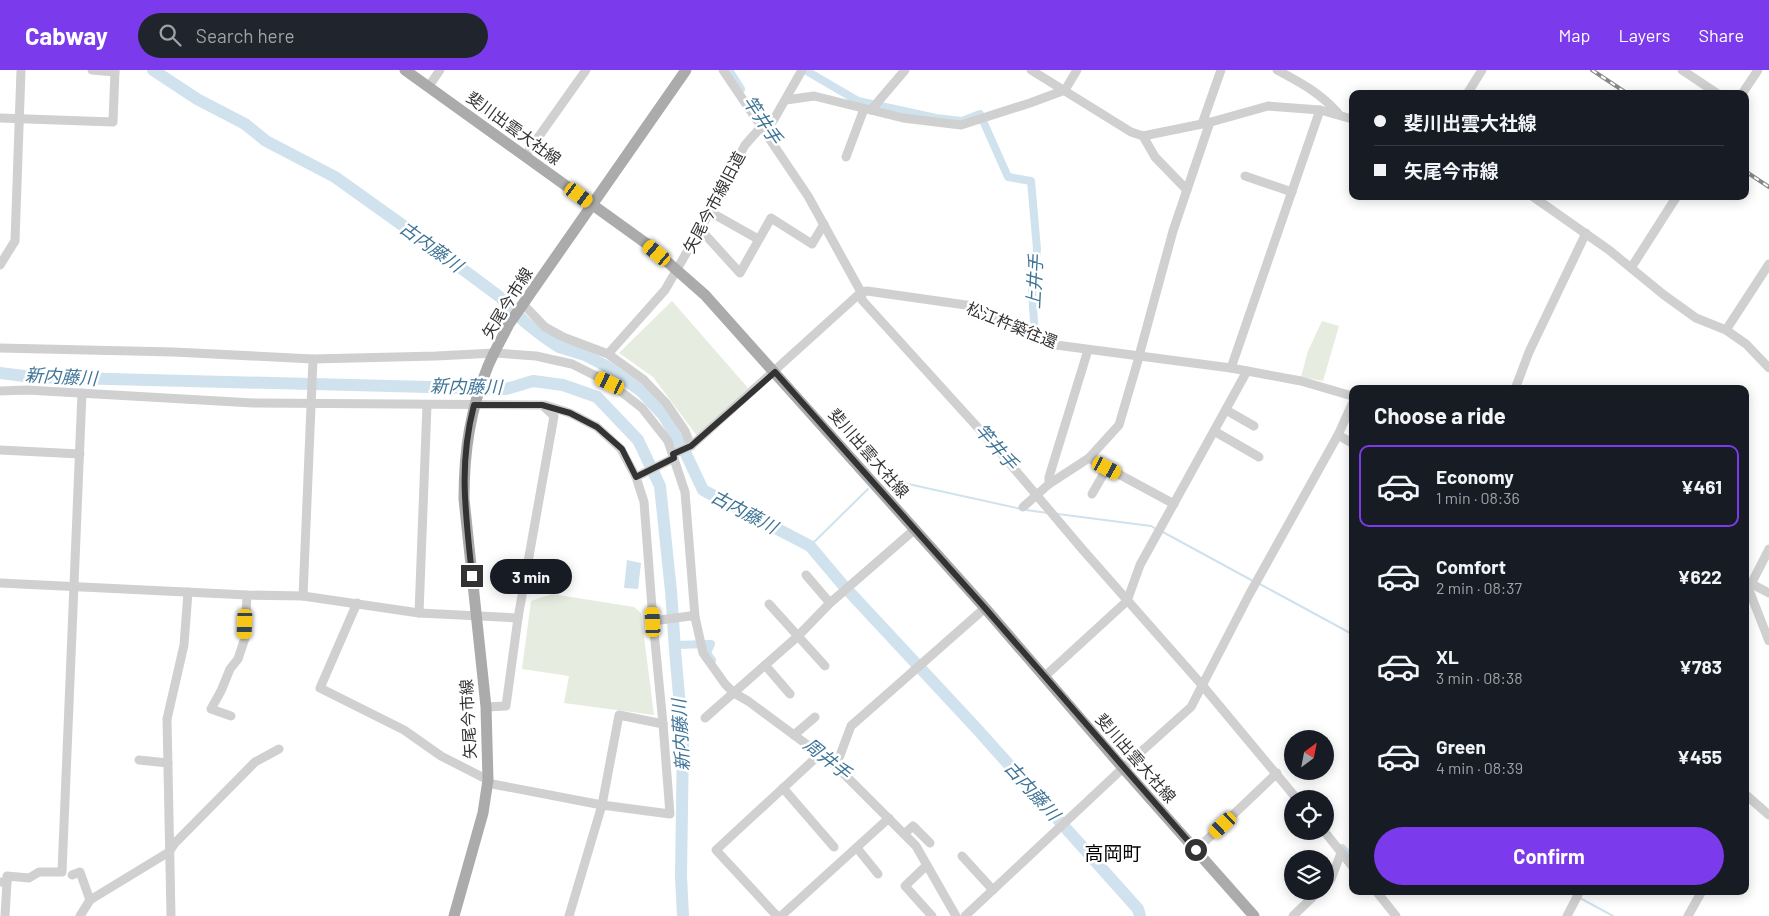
<!DOCTYPE html>
<meta charset="utf-8">
<style>
body{margin:0;font-family:Barlow,"Noto Sans JP",sans-serif;background:#20242c;color:#f1f3f6;height:100vh;display:flex;flex-direction:column;font-size:19px;white-space:nowrap}
*{box-sizing:border-box;margin:0}
p{font-size:16px;color:#9ea1a6}
.icon{flex:none;width:28px;height:28px;fill:none;stroke:currentColor;stroke-width:2;stroke-linecap:round;stroke-linejoin:round}
.map{position:relative;flex:1;overflow:hidden}
.drawer{position:absolute;left:1349px;top:315px;width:400px;height:510px;display:flex;flex-direction:column;background:#171b24;border-radius:10px;box-shadow:0 2px 12px #0003}
.drawer>*{flex:none}
.banner{position:absolute;left:1349px;top:20px;width:400px;height:110px;border-radius:10px;box-shadow:0 2px 12px #0003;display:grid;align-content:center;height:110px;padding:0 25px;background:#171b24}
.needle{width:32px;rotate:32deg}
.fabs{position:absolute;left:1284px;top:660px;display:grid;gap:10px}
.fabs a{display:grid;place-items:center;width:50px;height:50px;border-radius:50%;background:#171b24;box-shadow:0 2px 12px #0003;font-size:25px}
.end{position:absolute;width:22px;height:22px;margin:-11px;border:6px solid #333;background:#fff;box-shadow:0 0 0 2px #fff}
.from{border-radius:50%}
.bubble{position:absolute;height:35px;border-radius:18px;background:#171b24;box-shadow:0 2px 12px #0003;font-size:16px;font-weight:700;line-height:35px;text-align:center}
.car{position:absolute;width:15px;height:30px;margin:-15px -8px;border-radius:6px;box-shadow:0 0 4px 1px #0007;background:linear-gradient(#f5c518 24%,#345 0 40%,#f5c518 0 76%,#345 0 86%,#f5c518 0)}
.banner b{display:flex;align-items:center;gap:18px;height:48px;font-size:19px}
.banner b+b{border-top:1px solid #363941}
.banner i{width:12px;height:12px;background:#f1f3f6}
ul{padding:0;list-style:none}
li{display:flex;align-items:center;gap:15px;height:82px;margin:0 10px 8px;padding:0 15px;border:2px solid transparent;border-radius:10px}
li div{flex:1}
li b{display:block;font-size:19px}
li em{font-style:normal;font-weight:700}
li.selected{border-color:#7c3aed}
li>.icon{width:45px;height:45px;stroke-width:1.5}
h2{padding:0 25px;font-size:22px;line-height:60px}
.action{display:flex;gap:10px;margin-top:auto;padding:10px 25px}
.action a{flex:1;height:58px;border-radius:30px;background:#7c3aed;color:#fff;font-size:20px;font-weight:700;line-height:58px;text-align:center}
header{display:flex;align-items:center;gap:30px;box-sizing:border-box;height:70px;padding:0 25px;background:#7c3aed;color:#fff}
header strong{font-size:24px}
nav{display:flex;gap:28px;margin-inline-start:auto;font-size:18px}
.search{width:350px;height:45px;background:#20242c;display:flex;align-items:center;gap:12px;box-sizing:border-box;padding:0 18px;border-radius:28px;color:#9ea1a6;font-size:19px}
.map>svg:first-child{display:block}
.green{fill:#e6ecdf}
.water{fill:#cfe2ee}
.lines{fill:none;stroke-linecap:round;stroke-linejoin:round}
.stream{stroke:#cfe2ee;stroke-width:2}
.canal{stroke:#cfe2ee;stroke-width:8}
.river{stroke:#cfe2ee;stroke-width:12}
.minor{stroke:#d0d0d0;stroke-width:9}
.major{stroke:#ababab;stroke-width:11}
.rail-casing{stroke:#888;stroke-width:4}
.rail{stroke:#fff;stroke-width:2;stroke-dasharray:5.5;stroke-linecap:butt}
.route{stroke:#333;stroke-width:6}
.labels{text-anchor:middle;stroke-width:5;stroke-linejoin:round;paint-order:stroke}
.street-label{font-size:16px;fill:#333;stroke:#fff}
.water-label{font-size:18px;font-style:italic;fill:#3f7597;stroke:#fff}
.quarter-label{font-size:19px;fill:#000;stroke:#fff}
</style>
<header>
<strong>Cabway</strong>
<div class="search"><svg class="icon" aria-label="search" viewBox="0 0 24 24"><circle cx="10" cy="10" r="6"/><path d="M15 15l6 6"/></svg>Search here</div>
<nav><a>Map</a><a>Layers</a><a>Share</a></nav>
</header>
<div class="map">
<svg width="1769" height="846" viewBox="0 0 1769 846">
<rect width="100%" height="100%" fill="#fff"/>
<!-- green -->
<g class="green">
<polygon points="672,231 748,318 697,366 653,307 619,283"/>
<polygon points="1322,251 1339,256 1323,311 1301,307 1308,281"/>
<polygon points="552,524 634,537 641,543 654,645 564,633 569,606 522,599 531,531"/>
</g>
<!-- water -->
<polygon class="water" points="627,490 641,493 638,519 624,518"/>
<g class="lines">
<!-- stream -->
<g class="stream">
<polyline points="881,408 1021,439"/>
<polyline points="1026,440 1048,443"/>
<polyline points="1058,444 1151,456 1156,459"/>
<polyline points="1161,461 1253,511"/>
<polyline points="810,476 868,419"/>
<polyline points="1258,513 1352,564"/>
<polyline points="1568,821 1574,825"/>
<polyline points="1580,828 1613,846"/>
</g>
<!-- canal -->
<g class="canal">
<polyline points="729,0 741,19"/>
<polyline points="805,0 858,31 936,48 962,51 980,44 1008,107 1031,111 1037,179 1032,221 1035,267"/>
<polyline points="674,575 711,574 707,583 712,590"/>
<polyline points="1342,778 1352,789"/>
</g>
<!-- river -->
<g class="river">
<polyline points="153,0 197,29 245,54 266,71 335,107 426,172 500,227 525,252 544,267 559,277 585,285 606,296 641,321 664,346 686,384 703,420 810,476 842,514 977,659 1138,839 1140,846"/>
<polyline points="0,303 32,307 506,319 533,311 563,315 597,327 638,370 660,416 671,521 675,580 683,671 681,806 683,846"/>
</g>
<!-- minor -->
<g class="minor">
<polyline points="92,0 115,2"/>
<polyline points="723,0 808,126 861,222 862,230 1000,382 1083,480 1202,615 1297,729"/>
<polyline points="1031,0 1131,62 1143,66 1202,54 1221,0"/>
<path d="M1277 0C1301 13 1319 22 1338 43"/>
<polyline points="1682,0 1718,24"/>
<polyline points="429,16 440,0"/>
<polyline points="1467,24 1482,0"/>
<polyline points="1742,24 1758,0"/>
<polyline points="786,30 814,26 903,48 961,55 1030,33 1065,20 1077,0"/>
<polyline points="871,40 905,0"/>
<polyline points="0,48 113,52 115,0"/>
<polyline points="1204,54 1268,36 1320,40 1352,49"/>
<polyline points="1143,66 1155,87 1187,120"/>
<polyline points="525,86 586,0"/>
<polyline points="846,87 864,39"/>
<polyline points="1245,106 1292,122"/>
<polyline points="1532,126 1609,180 1664,225 1696,248 1726,260 1746,274 1769,298"/>
<polyline points="710,142 758,169"/>
<polyline points="700,159 740,203 771,148 812,174 824,154"/>
<polyline points="0,195 15,171 21,0"/>
<polyline points="1631,198 1677,126"/>
<polyline points="861,222 867,221 973,236 1056,275 1231,298 1301,311 1352,326"/>
<polyline points="523,234 545,257 563,267 608,284 644,310 666,333 685,361 691,376"/>
<polyline points="1726,260 1769,194"/>
<polyline points="0,278 174,282 313,289 436,286 495,283 536,286 572,294 610,313 642,338 668,371 685,422 695,547 703,583 725,614 734,623 748,631 836,696 916,776 956,846"/>
<polyline points="608,284 665,220 710,142 745,75 761,57 773,51 802,0"/>
<polyline points="1139,286 1173,161 1210,52"/>
<polyline points="1231,298 1320,40"/>
<polyline points="1515,319 1529,282 1586,163"/>
<polyline points="0,321 27,320 253,333 542,335 554,346 518,548 506,636 486,637"/>
<polyline points="545,335 570,343 597,357 621,379 636,407 644,432 653,551 663,654 670,744 602,735 569,846"/>
<polyline points="1226,340 1254,356"/>
<polyline points="1214,361 1259,387"/>
<polyline points="1338,365 1352,373"/>
<polyline points="0,380 80,384"/>
<polyline points="673,384 691,376 858,225 861,225"/>
<polyline points="1089,388 1174,434"/>
<polyline points="636,407 674,388"/>
<polyline points="1049,414 1089,388 1119,355 1139,287"/>
<polyline points="1092,424 1107,398"/>
<polyline points="1023,437 1049,414 1049,407 1088,280"/>
<polyline points="806,505 830,533"/>
<polyline points="0,513 247,525 303,526 419,543 518,548"/>
<polyline points="1752,514 1769,523"/>
<polyline points="1745,517 1749,520 1769,571"/>
<polyline points="1746,524 1769,479"/>
<polyline points="303,526 313,289"/>
<polyline points="357,533 320,618 404,660 441,686 488,710"/>
<polyline points="769,534 825,596"/>
<polyline points="419,543 427,335"/>
<polyline points="653,551 690,546 695,547"/>
<polyline points="765,595 790,624"/>
<polyline points="1044,607 1127,531 1140,495 1247,301"/>
<polyline points="231,646 211,639 221,621 230,599 238,589 245,568 247,525"/>
<polyline points="705,648 797,567 830,533 914,460"/>
<polyline points="794,665 815,647"/>
<polyline points="139,690 168,693"/>
<polyline points="836,696 851,656 985,538"/>
<polyline points="487,713 602,735 619,645 663,654"/>
<polyline points="783,718 834,777"/>
<polyline points="1745,724 1769,745"/>
<polyline points="1324,761 1352,796"/>
<polyline points="904,764 913,756 930,773"/>
<polyline points="857,778 878,804"/>
<polyline points="1196,780 1277,703"/>
<polyline points="962,786 993,820"/>
<polyline points="927,795 905,816 932,846"/>
<polyline points="72,805 80,802 90,830"/>
<polyline points="0,812 7,812 5,846"/>
<polyline points="7,812 7,806 29,808 39,802 62,802 82,323"/>
<polyline points="1325,815 1331,809 1341,783"/>
<polyline points="1376,821 1396,846"/>
<polyline points="80,846 90,830 169,782 175,773 255,692 279,679"/>
<polyline points="171,846 167,649 184,575 188,522"/>
<polyline points="777,846 716,780 820,684"/>
<polyline points="781,846 889,748"/>
<polyline points="965,846 1123,698 1191,637 1249,525 1338,365 1352,334"/>
<polyline points="1293,846 1319,821"/>
<polyline points="1567,846 1580,821"/>
<polyline points="1688,846 1702,821"/>
</g>
<!-- major -->
<g class="major">
<polyline points="405,0 647,174 705,225 985,538 1123,698 1254,846"/>
<path d="M454 846 483 743 488 710 486 637 464 429C464 381 470 340 488 296 494 282 502 268 509 254L686 0"/>
</g>
<defs>
<g id="rail">
<polyline points="1592,0 1628,24"/>
<polyline points="1745,101 1769,117"/>
</g>
</defs>
<!-- rail casing -->
<use href="#rail" class="rail-casing"/>
<!-- rail -->
<use href="#rail" class="rail"/>
</g>
<g class="lines">
<!-- route -->
<path class="route" d="M472 506C466 444 458 397 474 335H542L570 343 597 357 622 379 636 407 674 388 673 384 691 376 775 302 985 538 1196 780"/>
</g>
<g class="labels">
<!-- street labels -->
<g class="street-label">
<text transform="translate(514 58) rotate(36)" y="6">斐川出雲大社線</text>
<text transform="translate(714 132) rotate(-62)" y="6">矢尾今市線旧道</text>
<text transform="translate(507 233) rotate(-58)" y="6">矢尾今市線</text>
<text transform="translate(1012 255) rotate(22)" y="6">松江杵築往還</text>
<text transform="translate(869 383) rotate(49)" y="6">斐川出雲大社線</text>
<text transform="translate(468 649) rotate(-93)" y="6">矢尾今市線</text>
<text transform="translate(1136 688) rotate(49)" y="6">斐川出雲大社線</text>
</g>
<!-- water labels -->
<g class="water-label">
<text transform="translate(762 50) rotate(56)" y="6">竿井手</text>
<text transform="translate(431 177) rotate(36)" y="6">古内藤川</text>
<text transform="translate(1035 212) rotate(-87)" y="6">上井手</text>
<text transform="translate(61 307) rotate(3)" y="6">新内藤川</text>
<text transform="translate(466 317) rotate(1)" y="6">新内藤川</text>
<text transform="translate(996 377) rotate(49)" y="6">竿井手</text>
<text transform="translate(744 442) rotate(28)" y="6">古内藤川</text>
<text transform="translate(681 665) rotate(-93)" y="6">新内藤川</text>
<text transform="translate(827 689) rotate(39)" y="6">周井手</text>
<text transform="translate(1032 721) rotate(48)" y="6">古内藤川</text>
</g>
<!-- quarter labels -->
<g class="quarter-label">
<text x="1113" y="790">高岡町</text>
</g>
</g>
</svg>
<div class="fabs">
<a><svg class="needle" viewBox="-14 -14 28 28"><path d="M0-13l5 13h-10z" fill="#e53935"/><path d="M0 13l5-13h-10z" fill="#9ea1a6"/></svg></a>
<a><svg class="icon" aria-label="locate" viewBox="0 0 24 24"><circle cx="12" cy="12" r="6"/><path d="M12 2v4M12 18v4M2 12h4M18 12h4"/></svg></a>
<a><svg class="icon" aria-label="layers" viewBox="0 0 24 24"><path d="M12 4l9 5-9 5-9-5zM3 14l9 5 9-5"/></svg></a>
</div>
<i class="end from" style="left:1196px;top:780px"></i>
<i class="end" style="left:472px;top:506px"></i>
<div class="bubble" style="left:490px;top:489px;width:82px">3 min</div>
<i class="car" style="left:579px;top:125px;rotate:126deg"></i>
<i class="car" style="left:657px;top:183px;rotate:310deg"></i>
<i class="car" style="left:610px;top:313px;rotate:296deg"></i>
<i class="car" style="left:1107px;top:398px;rotate:118deg"></i>
<i class="car" style="left:653px;top:552px;rotate:357deg"></i>
<i class="car" style="left:245px;top:554px;rotate:182deg"></i>
<i class="car" style="left:1223px;top:755px;rotate:227deg"></i>
<div class="banner">
<b><i class="from"></i>斐川出雲大社線</b>
<b><i></i>矢尾今市線</b>
</div>
<section class="drawer">
<h2>Choose a ride</h2>
<ul>
<li class="selected"><svg class="icon" aria-label="car" viewBox="0 0 24 24"><path d="M5 17H2v-5l4-1 3-4h7l3 4 3 1v5h-3M9 17h6M6 11h13"/><circle cx="7" cy="17" r="2"/><circle cx="17" cy="17" r="2"/></svg><div><b>Economy</b><p>1 min · 08:36</p></div><em>¥461</em></li>
<li><svg class="icon" aria-label="car" viewBox="0 0 24 24"><path d="M5 17H2v-5l4-1 3-4h7l3 4 3 1v5h-3M9 17h6M6 11h13"/><circle cx="7" cy="17" r="2"/><circle cx="17" cy="17" r="2"/></svg><div><b>Comfort</b><p>2 min · 08:37</p></div><em>¥622</em></li>
<li><svg class="icon" aria-label="car" viewBox="0 0 24 24"><path d="M5 17H2v-5l4-1 3-4h7l3 4 3 1v5h-3M9 17h6M6 11h13"/><circle cx="7" cy="17" r="2"/><circle cx="17" cy="17" r="2"/></svg><div><b>XL</b><p>3 min · 08:38</p></div><em>¥783</em></li>
<li><svg class="icon" aria-label="car" viewBox="0 0 24 24"><path d="M5 17H2v-5l4-1 3-4h7l3 4 3 1v5h-3M9 17h6M6 11h13"/><circle cx="7" cy="17" r="2"/><circle cx="17" cy="17" r="2"/></svg><div><b>Green</b><p>4 min · 08:39</p></div><em>¥455</em></li>
</ul>
<div class="action"><a>Confirm</a></div>
</section>
</div>
